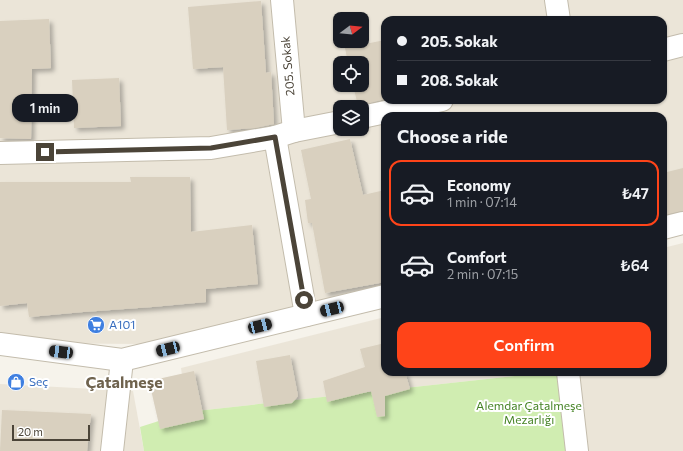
<!DOCTYPE html>
<meta charset="utf-8">
<style>
body{margin:0;font-family:Commissioner,sans-serif;background:#20242c;color:#f1f3f6;height:100vh;display:flex;flex-direction:column;font-size:15px;white-space:nowrap}
*{box-sizing:border-box;margin:0}
p{font-size:13px;color:#9ea1a6}
.icon{flex:none;width:22px;height:22px;fill:none;stroke:currentColor;stroke-width:2;stroke-linecap:round;stroke-linejoin:round}
.map{position:relative;flex:1;overflow:hidden}
.sheet{position:absolute;left:381px;top:112px;width:286px;height:264px;display:flex;flex-direction:column;background:#171b24;border-radius:12px;box-shadow:0 1px 3px #0004}
.sheet>*{flex:none}
.top-card{position:absolute;left:381px;top:16px;width:286px;height:88px;border-radius:12px;box-shadow:0 1px 3px #0004;display:grid;align-content:center;height:88px;padding:0 16px;background:#171b24}
.needle{width:26px;rotate:74deg}
.controls{position:absolute;left:333px;top:12px;display:grid;gap:8px}
.controls a{display:grid;place-items:center;width:36px;height:36px;border-radius:8px;background:#171b24;box-shadow:0 1px 3px #0004;font-size:20px}
.scale{position:absolute;left:12px;bottom:10px;width:78px;box-sizing:border-box;padding-left:4px;border:2px solid #4b4438;border-top:0;font-size:11px;line-height:14px;white-space:nowrap;color:#4b4438;-webkit-text-stroke:3px #fff;paint-order:stroke}
.end{position:absolute;width:18px;height:18px;margin:-9px;border:5px solid #4b4438;background:#fff;box-shadow:0 0 0 2px #fff}
.from{border-radius:50%}
.bubble{position:absolute;height:28px;border-radius:12px;background:#171b24;box-shadow:0 1px 3px #0004;font-size:13px;font-weight:600;line-height:28px;text-align:center}
.car{position:absolute;width:12px;height:24px;margin:-12px -6px;border-radius:5px;box-shadow:0 0 3px 1px #0007;background:linear-gradient(#222 24%,#8ab4d8 0 40%,#222 0 76%,#8ab4d8 0 86%,#222 0)}
.top-card b{display:flex;align-items:center;gap:14px;height:38px;font-size:15px}
.top-card b+b{border-top:1px solid #363941}
.top-card i{width:10px;height:10px;background:#f1f3f6}
ul{padding:0;list-style:none}
li{display:flex;align-items:center;gap:12px;height:66px;margin:0 8px 6px;padding:0 8px;border:2px solid transparent;border-radius:12px}
li div{flex:1}
li b{display:block;font-size:15px}
li em{font-style:normal;font-weight:600}
li.current{border-color:#ff4419}
li>.icon{width:36px;height:36px;stroke-width:1.5}
h2{padding:0 16px;font-size:18px;line-height:48px}
.action{display:flex;gap:8px;margin-top:auto;padding:8px 16px}
.action a{flex:1;height:46px;border-radius:12px;background:#ff4419;color:#fff;font-size:16px;font-weight:600;line-height:46px;text-align:center}
.map>svg:first-child{display:block}
.residential{fill:#ebe5d8;fill-rule:evenodd}
.green{fill:#d0edb1}
.building{fill:#d9d0bf;filter:url(#shadow)}
.lines{fill:none;stroke-linecap:round;stroke-linejoin:round}
.minor-casing{stroke:#c3bcac;stroke-width:24}
.minor{stroke:#fff;stroke-width:22}
.route{stroke:#4b4438;stroke-width:5}
.labels{text-anchor:middle;stroke-width:4;stroke-linejoin:round;paint-order:stroke}
.street-label{font-size:12px;fill:#4b4438;stroke:#fff}
.shop-label{font-size:12px;fill:#366cbe;stroke:#fff;text-anchor:start}
.park-label{font-size:12px;fill:#458325;stroke:#fff}
.district-label{font-size:16px;font-weight:bold;fill:#6f634e;stroke:#fff}
</style>
<div class="map">
<svg width="683" height="451" viewBox="0 0 683 451">
<defs>
<filter id="shadow"><feDropShadow dx="3.5" dy="3.5" stdDeviation="2" flood-color="#0004"/></filter>
</defs>
<rect width="100%" height="100%" fill="#f6f3eb"/>
<!-- residential -->
<g class="residential">
<path d="M0 0H683V218L663 224V116H385V291L143 344 0 343ZM340 19H362V41H340ZM385 20H663V100H385ZM340 63H362V85H340ZM340 107H362V129H340Z"/>
<polygon points="683,243 683,451 569,451 567,372 663,372 663,248"/>
<polygon points="385,317 385,372 550,372 187,412 181,368"/>
<polygon points="0,384 133,391 144,451 0,451"/>
</g>
<!-- green -->
<polygon class="green" points="550,372 567,372 569,451 144,451 140,427 187,412"/>
<!-- building -->
<g class="building">
<polygon points="261,1 266,73 271,72 274,124 255,128 227,130 223,67 193,69 188,7"/>
<polygon points="49,19 51,68 32,69 31,139 0,138 0,21"/>
<polygon points="385,40 385,99 358,106 353,85 362,85 362,63 348,63 345,48"/>
<polygon points="119,78 121,126 74,128 72,80"/>
<polygon points="350,139 363,195 385,190 385,282 325,293 312,223 308,223 305,200 311,199 301,150"/>
<polygon points="683,168 683,211 663,215 663,173"/>
<polygon points="130,177 190,177 191,232 252,225 258,284 206,289 206,302 152,307 83,312 29,317 27,303 0,306 0,182 131,182"/>
<polygon points="385,343 385,372 405,372 410,389 385,396 385,416 377,417 371,391 327,402 323,381 365,367 360,349"/>
<polygon points="290,355 298,396 292,403 264,407 256,361"/>
<polygon points="194,371 204,419 160,429 149,381"/>
<polygon points="2,410 91,414 87,451 0,451"/>
</g>
<g class="lines">
<defs>
<g id="minor">
<polyline points="282,0 294,131"/>
<polyline points="556,0 559,20"/>
<polyline points="663,50 683,45"/>
<polyline points="362,117 442,100"/>
<polyline points="275,137 306,315"/>
<polyline points="0,153 211,148 275,137 294,131 340,122"/>
<polyline points="663,228 683,223"/>
<polyline points="0,344 122,360 385,296"/>
<polyline points="568,372 577,451"/>
<polyline points="112,451 122,360"/>
</g>
</defs>
<!-- minor casing -->
<use href="#minor" class="minor-casing"/>
<!-- minor -->
<use href="#minor" class="minor"/>
</g>
<g class="lines">
<!-- route -->
<polyline class="route" points="45,152 211,148 275,137 304,300"/>
</g>
<!-- icons -->
<defs>
<symbol id="supermarket-disc" viewBox="-11 -11 22 22"><circle r="9.5" fill="#3f7fe0" stroke="#fff"/><path d="M-6-5.5h2.5l.6 2H6L4.5 2H-2.5L-4.4-4H-6ZM-1.5 3.2a1.3 1.3 0 1 0 .1 0ZM3 3.2a1.3 1.3 0 1 0 .1 0Z" fill="#fff"/></symbol>
<symbol id="shop-disc" viewBox="-11 -11 22 22"><circle r="9.5" fill="#3f7fe0" stroke="#fff"/><path d="M-5-2.5h2.3a2.7 3.5 0 0 1 5.4 0H5L5.5 6h-11ZM-1.5-2.5h3a1.5 2.3 0 0 0-3 0Z" fill="#fff"/></symbol>
</defs>
<g fill-rule="evenodd">
<use href="#supermarket-disc" x="86" y="315" width="20" height="20"/>
<use href="#shop-disc" x="6" y="372" width="20" height="20"/>
</g>
<g class="labels">
<!-- street labels -->
<g class="street-label">
<text transform="translate(288 66) rotate(-95)" y="4">205. Sokak</text>
</g>
<!-- shop labels -->
<g class="shop-label">
<text x="109" y="329">A101</text>
<text x="29" y="386">Seç</text>
</g>
<!-- park labels -->
<g class="park-label">
<text x="529" y="410">Alemdar Çatalmeşe<tspan x="529" dy="14">Mezarlığı</tspan></text>
</g>
<!-- district labels -->
<g class="district-label">
<text x="124" y="388">Çatalmeşe</text>
</g>
</g>
</svg>
<div class="controls">
<a><svg class="needle" viewBox="-14 -14 28 28"><path d="M0-13l5 13h-10z" fill="#e53935"/><path d="M0 13l5-13h-10z" fill="#9ea1a6"/></svg></a>
<a><svg class="icon" aria-label="locate" viewBox="0 0 24 24"><circle cx="12" cy="12" r="6"/><path d="M12 2v4M12 18v4M2 12h4M18 12h4"/></svg></a>
<a><svg class="icon" aria-label="layers" viewBox="0 0 24 24"><path d="M12 4l9 5-9 5-9-5zM3 14l9 5 9-5"/></svg></a>
</div>
<div class="scale">20 m</div>
<i class="end from" style="left:304px;top:300px"></i>
<i class="end" style="left:45px;top:152px"></i>
<div class="bubble" style="left:12px;top:94px;width:66px">1 min</div>
<i class="car" style="left:332px;top:309px;rotate:256deg"></i>
<i class="car" style="left:260px;top:326px;rotate:76deg"></i>
<i class="car" style="left:168px;top:349px;rotate:256deg"></i>
<i class="car" style="left:61px;top:352px;rotate:277deg"></i>
<div class="top-card">
<b><i class="from"></i>205. Sokak</b>
<b><i></i>208. Sokak</b>
</div>
<section class="sheet">
<h2>Choose a ride</h2>
<ul>
<li class="current"><svg class="icon" aria-label="car" viewBox="0 0 24 24"><path d="M5 17H2v-5l4-1 3-4h7l3 4 3 1v5h-3M9 17h6M6 11h13"/><circle cx="7" cy="17" r="2"/><circle cx="17" cy="17" r="2"/></svg><div><b>Economy</b><p>1 min · 07:14</p></div><em>₺47</em></li>
<li><svg class="icon" aria-label="car" viewBox="0 0 24 24"><path d="M5 17H2v-5l4-1 3-4h7l3 4 3 1v5h-3M9 17h6M6 11h13"/><circle cx="7" cy="17" r="2"/><circle cx="17" cy="17" r="2"/></svg><div><b>Comfort</b><p>2 min · 07:15</p></div><em>₺64</em></li>
</ul>
<div class="action"><a>Confirm</a></div>
</section>
</div>
